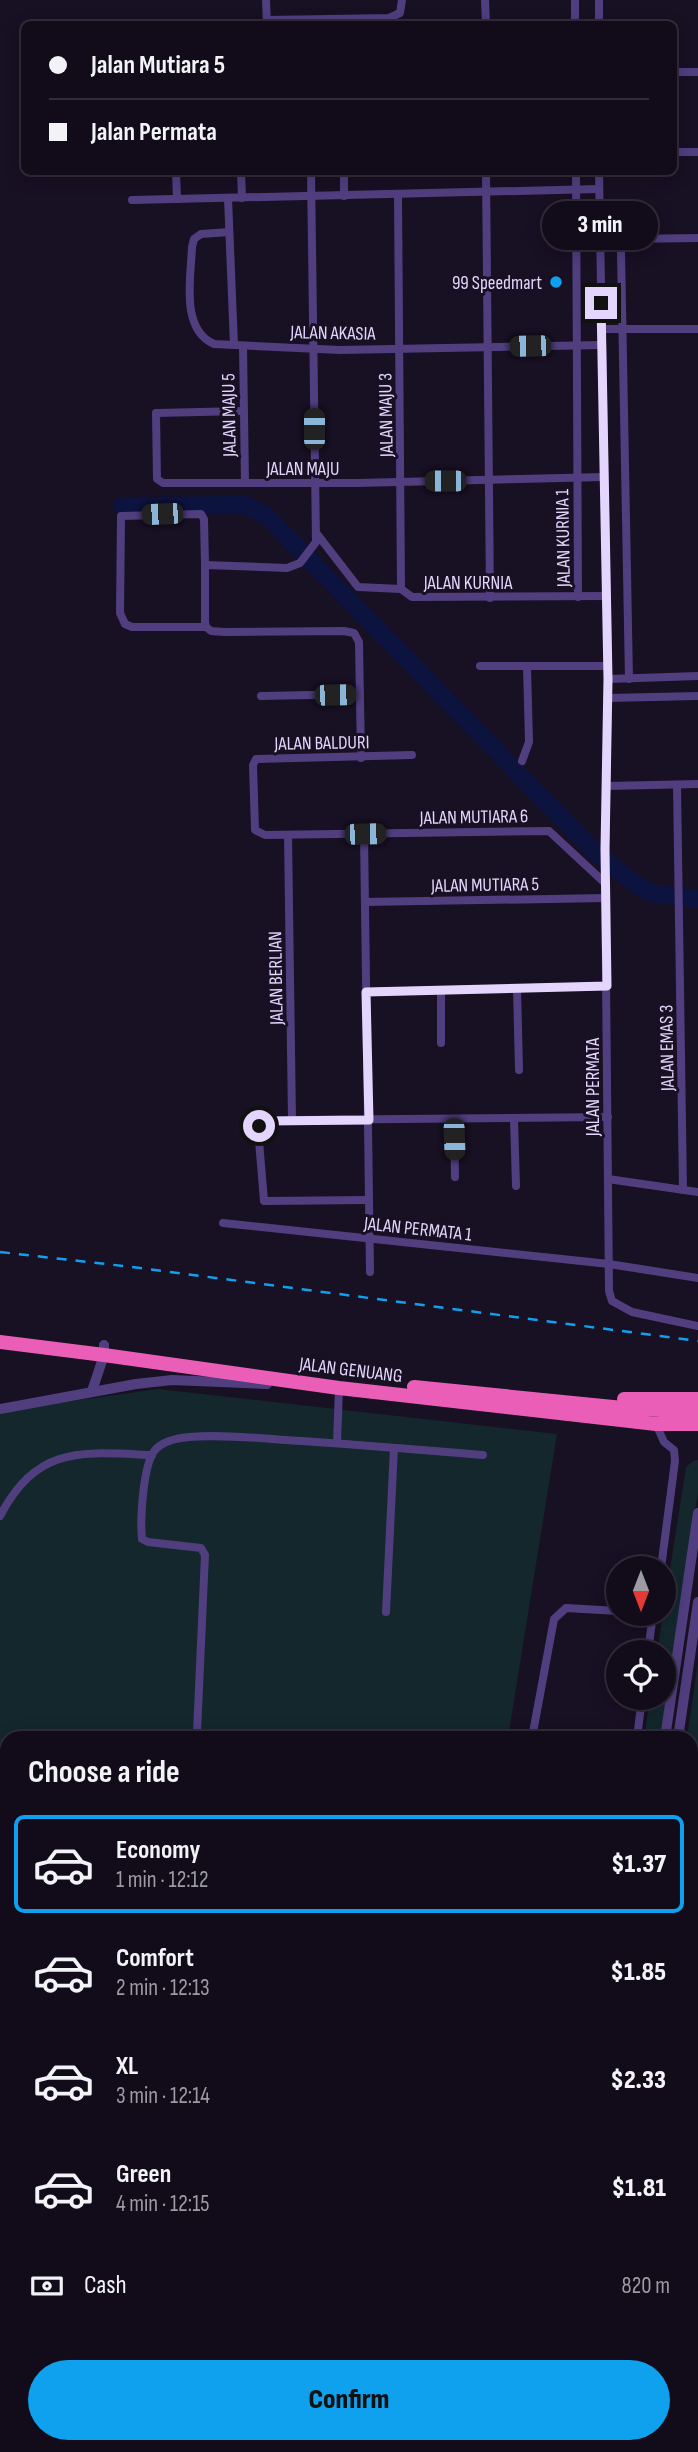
<!DOCTYPE html>
<meta charset="utf-8">
<style>
body{margin:0;font-family:"Sofia Sans Condensed",sans-serif;background:#1f1a27;color:#f1f3f6;height:100vh;display:flex;flex-direction:column;font-size:26px;white-space:nowrap}
*{box-sizing:border-box;margin:0}
p{font-size:23px;color:#9c9ba2}
.icon{flex:none;width:38px;height:38px;fill:none;stroke:currentColor;stroke-width:2;stroke-linecap:round;stroke-linejoin:round}
.map{position:relative;flex:1;overflow:hidden}
.details{position:absolute;left:0px;top:1731px;width:698px;height:723px;display:flex;flex-direction:column;background:#120c1a;border-radius:21px 21px 0 0;box-shadow:0 4px 18px #0003,0 0 0 2px #312c39}
.details>*{flex:none}
.hud{position:absolute;left:21px;top:21px;width:656px;height:154px;border-radius:10px;box-shadow:0 4px 18px #0003,0 0 0 2px #312c39;display:grid;align-content:center;height:154px;padding:0 28px;background:#120c1a}
.needle{width:46px;rotate:180deg}
.tools{position:absolute;left:606px;top:1556px;display:grid;gap:14px}
.tools a{display:grid;place-items:center;width:70px;height:70px;border-radius:50%;background:#120c1a;box-shadow:0 4px 18px #0003,0 0 0 2px #312c39;font-size:35px}
.end{position:absolute;width:32px;height:32px;margin:-16px;border:9px solid #e3d5fc;background:#111;box-shadow:0 0 0 4px #111}
.from{border-radius:50%}
.bubble{position:absolute;height:49px;border-radius:24px;background:#120c1a;box-shadow:0 4px 18px #0003,0 0 0 2px #312c39;font-size:23px;font-weight:800;line-height:49px;text-align:center}
.car{position:absolute;width:21px;height:42px;margin:-21px -10px;border-radius:9px;box-shadow:0 0 5px 2px #0007;background:linear-gradient(#222 24%,#8ab4d8 0 40%,#222 0 76%,#8ab4d8 0 86%,#222 0)}
.hud b{display:flex;align-items:center;gap:24px;height:66px;font-size:26px}
.hud b+b{border-top:2px solid #312c39}
.hud i{width:18px;height:18px;background:#f1f3f6}
ul{padding:0;list-style:none}
li{display:flex;align-items:center;gap:21px;height:98px;margin:0 14px 10px;padding:0 14px;border:4px solid transparent;border-radius:10px}
li div{flex:1}
li b{display:block;font-size:26px}
li em{font-style:normal;font-weight:800}
li.selected{border-color:#0fa1ee}
li>.icon{width:63px;height:63px;stroke-width:1.5}
h2{padding:0 28px;font-size:32px;line-height:84px}
.pay{display:flex;align-items:center;gap:18px;height:77px;padding:0 28px;font-size:26px}
.pay p{margin-inline-start:auto}
.button{display:flex;gap:14px;margin-top:auto;padding:14px 28px}
.button a{flex:1;height:80px;border-radius:42px;background:#0fa1ee;color:#111;font-size:28px;font-weight:800;line-height:80px;text-align:center}
.map>svg:first-child{display:block}
.green{fill:#13272d}
.lines{fill:none;stroke-linecap:round;stroke-linejoin:round}
.river{stroke:#0d133f;stroke-width:18}
.minor{stroke:#503e7f;stroke-width:8}
.tertiary{stroke:#503e7f;stroke-width:10}
.trunk{stroke:#eb5eb8;stroke-width:14}
.rail{stroke:#0fa1ee;stroke-width:2.5;stroke-dasharray:10 9;stroke-linecap:butt}
.route{stroke:#e3d5fc;stroke-width:9}
.poi-dot{fill:#0fa1ee;stroke:#181023;stroke-width:2.5}
.labels{text-anchor:middle;stroke-width:6;stroke-linejoin:round;paint-order:stroke}
.poi-label{font-size:19px;fill:#e3d5fc;stroke:#181023;text-anchor:end}
.street-label{font-size:19px;fill:#e3d5fc;stroke:#181023}
</style>
<div class="map">
<svg width="698" height="2452" viewBox="0 0 698 2452">
<rect width="100%" height="100%" fill="#181023"/>
<!-- green -->
<g class="green">
<polygon points="158,1389 557,1434 508,1738 7,1738 7,1914 0,1914 0,1411"/>
<polygon points="698,1460 698,1491 661,1738 644,1738 650,1698 663,1698 663,1652 657,1652 686,1467 693,1461"/>
<polygon points="698,1662 698,1766 691,1808 691,1738 687,1738"/>
</g>
<g class="lines">
<!-- river -->
<polyline class="river" points="122,506 246,505 268,517 593,850 634,883 651,893 698,899"/>
<!-- minor -->
<g class="minor">
<polyline points="266,0 267,24"/>
<polyline points="485,0 486,24"/>
<polyline points="575,0 575,24"/>
<polyline points="599,0 599,24"/>
<polyline points="267,20 389,18 400,13 402,0"/>
<polyline points="674,72 698,72"/>
<polyline points="674,152 698,152"/>
<polyline points="176,172 177,199"/>
<polyline points="241,172 242,198"/>
<polyline points="311,172 316,542 300,563 287,568 205,565 205,622 206,627 211,631 224,632 344,631 354,633 359,642 361,758"/>
<polyline points="344,172 344,196"/>
<polyline points="486,172 490,598"/>
<polyline points="576,172 578,597"/>
<polyline points="599,172 608,679 605,873 609,1291 612,1301 632,1312 698,1326"/>
<polyline points="398,196 401,589"/>
<polyline points="228,198 234,345"/>
<polyline points="132,200 599,189"/>
<path d="M229 232 201 234 194 239 192 247C191 277 180 329 214 344L340 350 602 345"/>
<polyline points="602,329 698,329"/>
<polyline points="243,346 245,483"/>
<polyline points="243,411 156,413 157,479 163,483 357,483 604,477"/>
<polyline points="317,534 358,587 401,589 412,597 606,596"/>
<polyline points="205,565 204,519 201,514 121,516 120,613 125,624 132,627 206,627"/>
<polyline points="480,666 607,666"/>
<polyline points="608,679 698,676"/>
<polyline points="629,679 621,252 624,241 628,239 698,238"/>
<polyline points="261,696 360,694"/>
<polyline points="607,698 698,696"/>
<polyline points="412,755 256,759 253,765 255,830 265,835 549,831 606,884"/>
<polyline points="522,761 529,742 527,666"/>
<polyline points="677,785 683,1190"/>
<polyline points="606,786 698,784"/>
<polyline points="364,834 370,1272"/>
<polyline points="288,835 292,1120"/>
<polyline points="365,902 606,898"/>
<polyline points="517,988 519,1070"/>
<polyline points="441,990 441,1043"/>
<polyline points="366,992 607,986"/>
<polyline points="514,1119 516,1186"/>
<polyline points="454,1120 455,1177"/>
<polyline points="608,1179 698,1192"/>
<polyline points="369,1200 264,1201 258,1129 261,1122 292,1120 608,1117"/>
<polyline points="223,1223 609,1264 698,1278"/>
<polyline points="656,1424 664,1442 674,1450 675,1461 661,1568"/>
<polyline points="337,1443 339,1388"/>
<path d="M0 1516C38 1445 80 1452 152 1455"/>
<polyline points="386,1612 394,1448"/>
<polyline points="648,1652 653,1614"/>
<path d="M197 1732 205 1555 201 1548 148 1542 142 1539C140 1520 143 1464 155 1450 163 1441 178 1438 189 1437 226 1434 265 1439 302 1441 362 1445 423 1450 483 1455"/>
<polyline points="532,1738 554,1619 566,1608 618,1611"/>
<polyline points="637,1738 642,1698"/>
<polyline points="691,1848 698,1801"/>
<polyline points="691,1854 698,1854"/>
<polyline points="691,1868 698,1869"/>
<polyline points="0,1978 7,1978"/>
<polyline points="691,1979 698,1980"/>
<polyline points="691,1996 698,1997"/>
<polyline points="0,2100 7,2099"/>
<polyline points="691,2107 698,2108"/>
<polyline points="691,2119 698,2120"/>
<polyline points="0,2219 7,2219"/>
<polyline points="691,2222 698,2224"/>
<polyline points="0,2357 7,2411"/>
<polyline points="697,2377 698,2370"/>
<polyline points="12,2446 12,2452"/>
<polyline points="74,2446 74,2452"/>
<polyline points="257,2446 257,2452"/>
<polyline points="409,2452 410,2446"/>
<polyline points="425,2452 425,2446"/>
<polyline points="520,2452 521,2446"/>
</g>
<!-- tertiary -->
<g class="tertiary">
<polyline points="92,1391 104,1355 104,1345"/>
<polyline points="0,1409 136,1384 172,1380 267,1384"/>
<polyline points="665,1738 698,1513"/>
<polyline points="678,1738 698,1602"/>
<polyline points="691,2418 698,2418"/>
<polyline points="551,2452 552,2446"/>
<polyline points="565,2452 566,2446"/>
</g>
<!-- trunk -->
<g class="trunk">
<polyline points="0,1342 104,1355 339,1388 656,1424 698,1424"/>
<polyline points="414,1387 623,1408 698,1412"/>
<polyline points="624,1399 698,1399"/>
</g>
<!-- rail -->
<polyline class="rail" points="0,1252 132,1267 698,1341"/>
</g>
<g class="lines">
<!-- route -->
<polyline class="route" points="259,1126 264,1121 369,1120 366,992 607,986 605,849 608,679 601,303"/>
</g>
<!-- markers -->
<circle class="poi-dot" cx="556" cy="282" r="7"/>
<g class="labels">
<!-- poi labels -->
<g class="poi-label">
<text x="542" y="289">99 Speedmart</text>
</g>
<!-- street labels -->
<g class="street-label">
<text transform="translate(333 332) rotate(1)" y="7">JALAN AKASIA</text>
<text transform="translate(228 415) rotate(-91)" y="7">JALAN MAJU 5</text>
<text transform="translate(385 415) rotate(-91)" y="7">JALAN MAJU 3</text>
<text x="303" y="475">JALAN MAJU</text>
<text transform="translate(562 538) rotate(-91)" y="7">JALAN KURNIA 1</text>
<text x="468" y="589">JALAN KURNIA</text>
<text transform="translate(322 742) rotate(-1)" y="7">JALAN BALDURI</text>
<text transform="translate(474 816) rotate(-1)" y="7">JALAN MUTIARA 6</text>
<text transform="translate(485 884) rotate(-1)" y="7">JALAN MUTIARA 5</text>
<text transform="translate(275 978) rotate(-91)" y="7">JALAN BERLIAN</text>
<text transform="translate(666 1048) rotate(-91)" y="7">JALAN EMAS 3</text>
<text transform="translate(592 1087) rotate(-90)" y="7">JALAN PERMATA</text>
<text transform="translate(418 1228) rotate(6)" y="7">JALAN PERMATA 1</text>
<text transform="translate(351 1369) rotate(7)" y="7">JALAN GENUANG</text>
</g>
</g>
</svg>
<div class="tools">
<a><svg class="needle" viewBox="-14 -14 28 28"><path d="M0-13l5 13h-10z" fill="#e53935"/><path d="M0 13l5-13h-10z" fill="#9c9ba2"/></svg></a>
<a><svg class="icon" aria-label="locate" viewBox="0 0 24 24"><circle cx="12" cy="12" r="6"/><path d="M12 2v4M12 18v4M2 12h4M18 12h4"/></svg></a>
</div>
<i class="end from" style="left:259px;top:1126px"></i>
<i class="end" style="left:601px;top:303px"></i>
<div class="bubble" style="left:542px;top:201px;width:116px">3 min</div>
<i class="car" style="left:530px;top:346px;rotate:269deg"></i>
<i class="car" style="left:314px;top:429px;rotate:0deg"></i>
<i class="car" style="left:445px;top:481px;rotate:270deg"></i>
<i class="car" style="left:162px;top:514px;rotate:268deg"></i>
<i class="car" style="left:335px;top:695px;rotate:89deg"></i>
<i class="car" style="left:365px;top:834px;rotate:89deg"></i>
<i class="car" style="left:454px;top:1139px;rotate:178deg"></i>
<div class="hud">
<b><i class="from"></i>Jalan Mutiara 5</b>
<b><i></i>Jalan Permata</b>
</div>
<section class="details">
<h2>Choose a ride</h2>
<ul>
<li class="selected"><svg class="icon" aria-label="car" viewBox="0 0 24 24"><path d="M5 17H2v-5l4-1 3-4h7l3 4 3 1v5h-3M9 17h6M6 11h13"/><circle cx="7" cy="17" r="2"/><circle cx="17" cy="17" r="2"/></svg><div><b>Economy</b><p>1 min · 12:12</p></div><em>$1.37</em></li>
<li><svg class="icon" aria-label="car" viewBox="0 0 24 24"><path d="M5 17H2v-5l4-1 3-4h7l3 4 3 1v5h-3M9 17h6M6 11h13"/><circle cx="7" cy="17" r="2"/><circle cx="17" cy="17" r="2"/></svg><div><b>Comfort</b><p>2 min · 12:13</p></div><em>$1.85</em></li>
<li><svg class="icon" aria-label="car" viewBox="0 0 24 24"><path d="M5 17H2v-5l4-1 3-4h7l3 4 3 1v5h-3M9 17h6M6 11h13"/><circle cx="7" cy="17" r="2"/><circle cx="17" cy="17" r="2"/></svg><div><b>XL</b><p>3 min · 12:14</p></div><em>$2.33</em></li>
<li><svg class="icon" aria-label="car" viewBox="0 0 24 24"><path d="M5 17H2v-5l4-1 3-4h7l3 4 3 1v5h-3M9 17h6M6 11h13"/><circle cx="7" cy="17" r="2"/><circle cx="17" cy="17" r="2"/></svg><div><b>Green</b><p>4 min · 12:15</p></div><em>$1.81</em></li>
</ul>
<div class="pay"><svg class="icon" aria-label="cash" viewBox="0 0 24 24"><path d="M3 7h18v10H3z"/><circle cx="12" cy="12" r="2"/></svg>Cash<p>820 m</p></div>
<div class="button"><a>Confirm</a></div>
</section>
</div>
